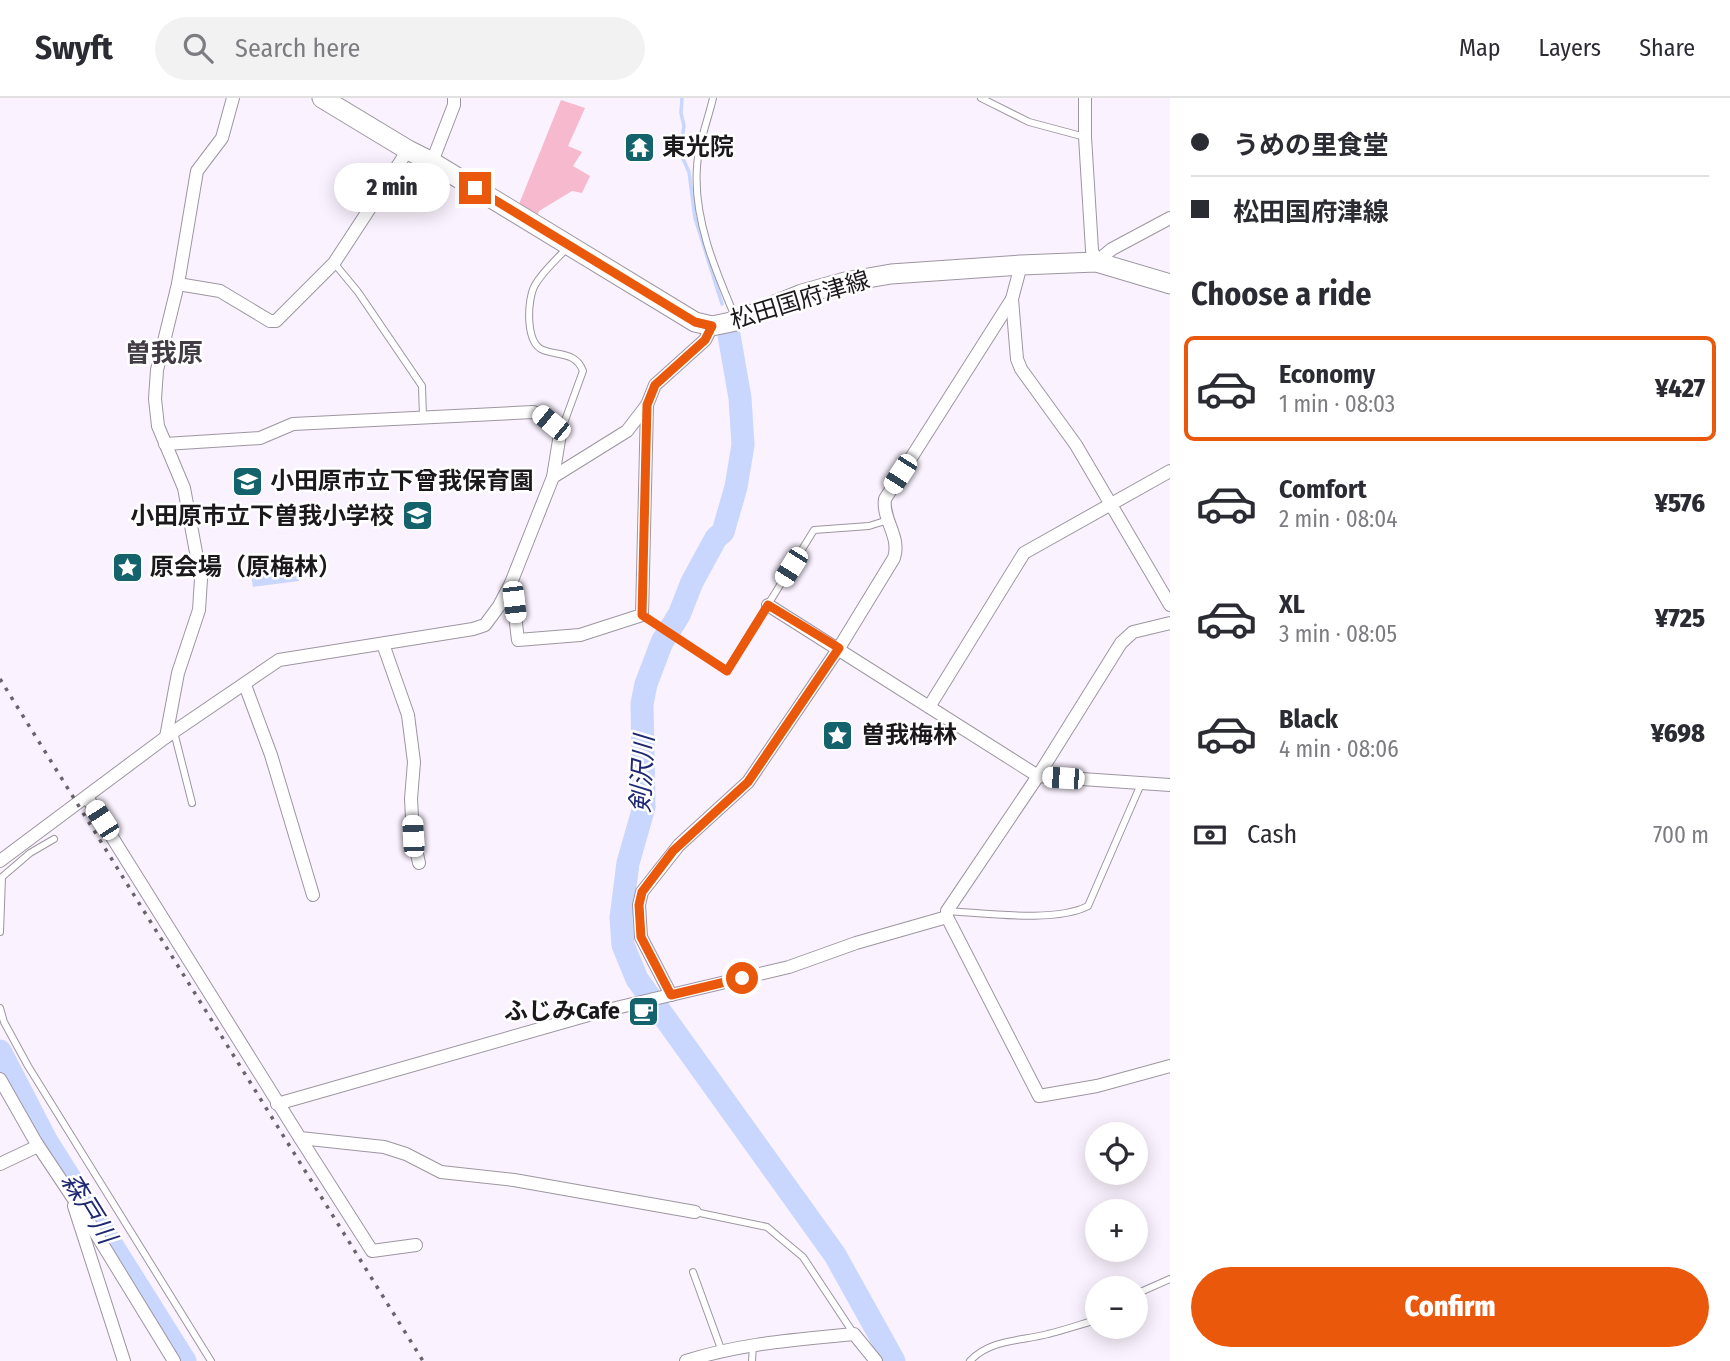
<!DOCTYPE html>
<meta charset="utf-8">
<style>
body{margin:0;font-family:"Fira Sans Condensed","Noto Sans JP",sans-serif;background:#f2f2f3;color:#2b2b33;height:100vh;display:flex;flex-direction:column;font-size:26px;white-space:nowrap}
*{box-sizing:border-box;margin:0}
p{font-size:23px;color:#7c7c81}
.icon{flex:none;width:38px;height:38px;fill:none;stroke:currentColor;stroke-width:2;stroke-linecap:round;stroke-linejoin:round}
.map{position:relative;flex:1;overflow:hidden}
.sheet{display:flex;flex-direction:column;background:#fff;width:560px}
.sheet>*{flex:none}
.hud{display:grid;align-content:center;height:154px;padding:0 21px;background:#fff}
.fabs{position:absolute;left:1085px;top:1024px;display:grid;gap:14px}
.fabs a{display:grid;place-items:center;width:63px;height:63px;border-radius:50%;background:#fff;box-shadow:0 4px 18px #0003;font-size:35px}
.end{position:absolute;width:32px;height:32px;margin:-16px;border:9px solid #ea580c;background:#fff;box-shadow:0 0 0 4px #fff}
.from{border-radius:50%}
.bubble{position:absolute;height:49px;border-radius:24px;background:#fff;box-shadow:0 4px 18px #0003;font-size:23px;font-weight:800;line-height:49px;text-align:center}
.car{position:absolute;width:21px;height:42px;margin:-21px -10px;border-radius:9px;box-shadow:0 0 5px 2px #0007;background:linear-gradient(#fff 24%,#345 0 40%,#fff 0 76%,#345 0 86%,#fff 0)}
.hud b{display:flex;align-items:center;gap:24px;height:66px;font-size:26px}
.hud b+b{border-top:2px solid #e1e1e2}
.hud i{width:18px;height:18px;background:#2b2b33}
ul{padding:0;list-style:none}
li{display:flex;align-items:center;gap:21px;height:105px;margin:0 14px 10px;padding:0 7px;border:4px solid transparent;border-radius:10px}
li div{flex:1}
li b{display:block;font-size:26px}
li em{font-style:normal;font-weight:800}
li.selected{border-color:#ea580c}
li>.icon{width:63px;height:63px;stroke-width:1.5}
h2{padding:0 21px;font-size:32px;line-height:84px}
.pay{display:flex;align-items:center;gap:18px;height:77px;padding:0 21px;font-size:26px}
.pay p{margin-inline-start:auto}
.button{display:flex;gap:14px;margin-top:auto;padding:14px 21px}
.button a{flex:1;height:80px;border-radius:42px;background:#ea580c;color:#fff;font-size:28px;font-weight:800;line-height:80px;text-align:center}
header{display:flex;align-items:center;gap:42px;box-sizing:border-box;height:98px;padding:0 35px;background:#fff;border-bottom:2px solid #e1e1e2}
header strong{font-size:33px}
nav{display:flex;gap:38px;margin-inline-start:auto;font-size:24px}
.search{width:490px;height:63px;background:#f2f2f3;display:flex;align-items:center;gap:18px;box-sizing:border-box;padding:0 24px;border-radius:38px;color:#7c7c81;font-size:26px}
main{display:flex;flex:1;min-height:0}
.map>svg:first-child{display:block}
.green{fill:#f6b9ce}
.water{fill:#c9d6fe}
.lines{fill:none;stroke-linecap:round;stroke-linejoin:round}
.stream{stroke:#c9d6fe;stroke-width:3.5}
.river{stroke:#c9d6fe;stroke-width:23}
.lane-casing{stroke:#9d96a1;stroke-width:8}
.street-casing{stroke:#9d96a1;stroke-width:14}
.primary-casing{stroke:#9d96a1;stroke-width:21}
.lane{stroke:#fff;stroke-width:6}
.street{stroke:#fff;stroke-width:12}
.primary{stroke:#fff;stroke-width:19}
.rail{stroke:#69646b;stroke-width:3.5;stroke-dasharray:3.5 7;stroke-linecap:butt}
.route{stroke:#ea580c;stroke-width:9}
.labels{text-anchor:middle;stroke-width:5;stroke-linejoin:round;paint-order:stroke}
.poi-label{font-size:24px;font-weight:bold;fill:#1c191d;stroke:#fff;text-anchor:start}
.street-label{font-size:24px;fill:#1c191d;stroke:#fff}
.neighbourhood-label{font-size:26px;font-weight:bold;fill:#423c45;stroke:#fff}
.water-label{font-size:26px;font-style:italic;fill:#1f2973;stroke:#fff}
</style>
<header>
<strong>Swyft</strong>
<div class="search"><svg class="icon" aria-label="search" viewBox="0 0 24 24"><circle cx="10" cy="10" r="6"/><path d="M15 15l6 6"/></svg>Search here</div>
<nav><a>Map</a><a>Layers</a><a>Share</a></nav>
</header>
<main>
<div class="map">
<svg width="1170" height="1263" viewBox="0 0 1170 1263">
<rect width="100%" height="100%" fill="#faf2fe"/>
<!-- green -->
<polygon class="green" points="561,2 585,10 568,48 582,54 573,68 590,78 582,95 572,93 539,113 536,122 517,111"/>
<!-- water -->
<polygon class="water" points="297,464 299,483 253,489 250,469"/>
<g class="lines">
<!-- stream -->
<polyline class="stream" points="682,0 681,15 684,28 680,54 689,74 695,120 722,206"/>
<!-- river -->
<g class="river">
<polyline points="729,237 740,300 743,347 736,389 723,434 716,440 692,484 679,517 662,544 646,586 642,606 644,709 628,765 621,820 623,847 637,881 835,1157 894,1263"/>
<polyline points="0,953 46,1042 185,1263"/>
</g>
<defs>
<g id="lane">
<path d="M713 0C708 22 698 46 697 69 693 121 716 174 736 221"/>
<polyline points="981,0 1029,24 1085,39"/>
<polyline points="334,165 358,194 422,288 423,319"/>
<path d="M560 336 583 273C576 254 559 258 543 252 525 245 527 201 535 187 543 173 557 161 567 150"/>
<polyline points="642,517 727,573 814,432 869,428 888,422"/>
<polyline points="174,634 192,705"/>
<path d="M947 813C986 815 1055 825 1088 808L1141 686"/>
<polyline points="0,834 2,779 30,755 54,741"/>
<polyline points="0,910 4,924 28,968 211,1263"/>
<polyline points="695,1114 767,1129 803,1159 854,1236"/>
<polyline points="693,1174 721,1251"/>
<polyline points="1136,1196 1170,1181"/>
<polyline points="752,1263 753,1248"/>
<path d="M970 1263C990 1241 1022 1243 1048 1236 1065 1232 1081 1226 1097 1222"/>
</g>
<g id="street">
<polyline points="1085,0 1085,39 1092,152 1096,164 1112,151 1170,120"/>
<polyline points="432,64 454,7 454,0"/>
<polyline points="178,186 220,193 270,223 276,223 334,165 408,52"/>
<polyline points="1012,201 1017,261 1021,271 1076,347 1170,507"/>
<polyline points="165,346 260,340 293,326 533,314 540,316 560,336 553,379"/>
<polyline points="511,485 518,542 580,537 642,517 647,308"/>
<polyline points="768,507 1038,678 1170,687"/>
<polyline points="1170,525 1133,534 1121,545 1038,678 947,813 947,819 1039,998 1097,988 1170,968"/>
<polyline points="383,546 408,617 414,664 411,701 413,738 419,765"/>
<polyline points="245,587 271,657 313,797"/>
<polyline points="929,609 1024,455 1170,373"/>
<polyline points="166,639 178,575 199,512 201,481 184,390 158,328 155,301 157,272 178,186 197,73 222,40 233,0"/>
<polyline points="87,699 300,1040 384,1049 406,1056 441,1074 514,1082 695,1114"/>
<polyline points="0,763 166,639 279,562 473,531 485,527 499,508 511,485 553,379 627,333 647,307 655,287 705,242 712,228"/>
<path d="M671 897 641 839 639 807 642 794 679 747 748 684 839 550 894 460C901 438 882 422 885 401L1012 201 1021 167"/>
<polyline points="0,981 38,1048 0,1066"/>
<polyline points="277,1006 599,914 789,869 856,845 947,819"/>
<polyline points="300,1040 372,1153 416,1147"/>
<polyline points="37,1046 87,1121 174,1263"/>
<polyline points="74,1108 124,1263"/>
<path d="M686 1263C742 1245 796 1242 854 1236L876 1263"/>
</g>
<polyline id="primary" points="322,0 408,52 432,64 695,224 712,228 736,223 802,196 845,184 891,176 1021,167 1096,164 1170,186"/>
</defs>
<!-- lane casing -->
<use href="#lane" class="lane-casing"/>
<!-- street casing -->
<use href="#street" class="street-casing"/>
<!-- primary casing -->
<use href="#primary" class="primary-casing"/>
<!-- lane -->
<use href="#lane" class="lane"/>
<!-- street -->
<use href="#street" class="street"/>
<!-- primary -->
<use href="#primary" class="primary"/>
<!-- rail -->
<polyline class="rail" points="0,581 423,1263"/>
</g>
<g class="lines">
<!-- route -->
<polyline class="route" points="475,90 695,224 712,228 705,242 655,287 647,307 642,517 727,573 768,507 839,550 748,684 673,753 642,794 639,807 641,839 671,897 742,880"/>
</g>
<!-- icons -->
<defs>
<symbol id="temple-square" viewBox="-11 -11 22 22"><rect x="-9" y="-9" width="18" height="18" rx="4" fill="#14626c" stroke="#fff"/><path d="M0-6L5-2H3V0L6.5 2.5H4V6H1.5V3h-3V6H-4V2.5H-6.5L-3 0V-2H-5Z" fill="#fff"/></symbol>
<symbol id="school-square" viewBox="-11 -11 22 22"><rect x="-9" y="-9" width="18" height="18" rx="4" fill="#14626c" stroke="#fff"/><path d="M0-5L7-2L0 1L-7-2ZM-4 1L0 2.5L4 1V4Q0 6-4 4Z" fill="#fff"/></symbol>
<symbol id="sight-square" viewBox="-11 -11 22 22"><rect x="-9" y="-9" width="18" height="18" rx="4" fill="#14626c" stroke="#fff"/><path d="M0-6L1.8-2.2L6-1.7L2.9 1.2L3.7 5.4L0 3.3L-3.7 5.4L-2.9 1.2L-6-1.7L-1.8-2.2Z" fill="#fff"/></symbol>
<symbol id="cafe-square" viewBox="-11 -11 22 22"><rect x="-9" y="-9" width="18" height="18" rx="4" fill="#14626c" stroke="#fff"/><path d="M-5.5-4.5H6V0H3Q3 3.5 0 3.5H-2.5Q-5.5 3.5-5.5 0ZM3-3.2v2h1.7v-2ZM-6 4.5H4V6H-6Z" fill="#fff"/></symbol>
</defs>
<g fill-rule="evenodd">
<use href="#temple-square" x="622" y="32" width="35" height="35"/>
<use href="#school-square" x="230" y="366" width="35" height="35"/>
<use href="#school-square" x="400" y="400" width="35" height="35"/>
<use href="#sight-square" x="110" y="452" width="35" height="35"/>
<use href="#sight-square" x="820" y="620" width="35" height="35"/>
<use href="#cafe-square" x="626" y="896" width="35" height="35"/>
</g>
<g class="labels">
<!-- poi labels -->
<g class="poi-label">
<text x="662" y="57">東光院</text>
<text x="270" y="391">小田原市立下曾我保育園</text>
<text x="394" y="426" text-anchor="end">小田原市立下曽我小学校</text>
<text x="150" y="477">原会場（原梅林）</text>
<text x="861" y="645">曽我梅林</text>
<text x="620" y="921" text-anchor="end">ふじみCafe</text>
</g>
<!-- street labels -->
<g class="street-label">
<text transform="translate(800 202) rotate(-17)" y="8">松田国府津線</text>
</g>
<!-- neighbourhood labels -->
<g class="neighbourhood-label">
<text x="164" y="264">曽我原</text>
</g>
<!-- water labels -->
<g class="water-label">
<text transform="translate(642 676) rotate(-87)" y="9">剣沢川</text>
<text transform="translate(89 1110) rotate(58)" y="9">森戸川</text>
</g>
</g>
</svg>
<div class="fabs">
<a><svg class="icon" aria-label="locate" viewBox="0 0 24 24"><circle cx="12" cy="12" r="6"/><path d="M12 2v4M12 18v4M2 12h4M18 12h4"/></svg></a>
<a>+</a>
<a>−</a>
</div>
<i class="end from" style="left:742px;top:880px"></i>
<i class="end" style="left:475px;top:90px"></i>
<div class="bubble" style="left:334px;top:65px;width:116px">2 min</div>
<i class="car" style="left:551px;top:325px;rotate:309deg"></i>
<i class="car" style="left:900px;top:376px;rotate:213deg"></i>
<i class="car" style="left:791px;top:469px;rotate:212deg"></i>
<i class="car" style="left:514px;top:504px;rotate:173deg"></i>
<i class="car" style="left:1063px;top:680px;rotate:274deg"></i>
<i class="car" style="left:102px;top:722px;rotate:327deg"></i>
<i class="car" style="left:413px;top:738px;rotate:357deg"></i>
</div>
<section class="sheet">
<div class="hud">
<b><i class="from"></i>うめの里食堂</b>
<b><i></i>松田国府津線</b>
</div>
<h2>Choose a ride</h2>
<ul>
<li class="selected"><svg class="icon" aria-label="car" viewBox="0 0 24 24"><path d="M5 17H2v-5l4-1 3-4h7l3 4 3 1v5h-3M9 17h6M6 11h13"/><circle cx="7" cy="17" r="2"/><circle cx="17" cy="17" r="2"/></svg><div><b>Economy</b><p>1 min · 08:03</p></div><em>¥427</em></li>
<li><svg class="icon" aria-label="car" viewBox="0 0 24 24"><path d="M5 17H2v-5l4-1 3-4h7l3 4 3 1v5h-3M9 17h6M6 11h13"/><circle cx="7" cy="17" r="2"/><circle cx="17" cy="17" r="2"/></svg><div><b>Comfort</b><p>2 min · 08:04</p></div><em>¥576</em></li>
<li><svg class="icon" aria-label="car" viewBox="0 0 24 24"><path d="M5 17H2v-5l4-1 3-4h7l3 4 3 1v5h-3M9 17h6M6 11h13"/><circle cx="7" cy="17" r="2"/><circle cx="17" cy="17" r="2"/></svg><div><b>XL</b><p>3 min · 08:05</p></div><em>¥725</em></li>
<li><svg class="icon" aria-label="car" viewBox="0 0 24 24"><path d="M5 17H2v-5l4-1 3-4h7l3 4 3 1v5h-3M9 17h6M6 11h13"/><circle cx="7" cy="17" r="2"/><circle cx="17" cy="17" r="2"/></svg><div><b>Black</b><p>4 min · 08:06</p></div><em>¥698</em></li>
</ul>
<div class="pay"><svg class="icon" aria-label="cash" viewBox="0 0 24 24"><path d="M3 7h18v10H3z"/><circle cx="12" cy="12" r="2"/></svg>Cash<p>700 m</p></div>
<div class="button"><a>Confirm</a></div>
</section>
</main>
